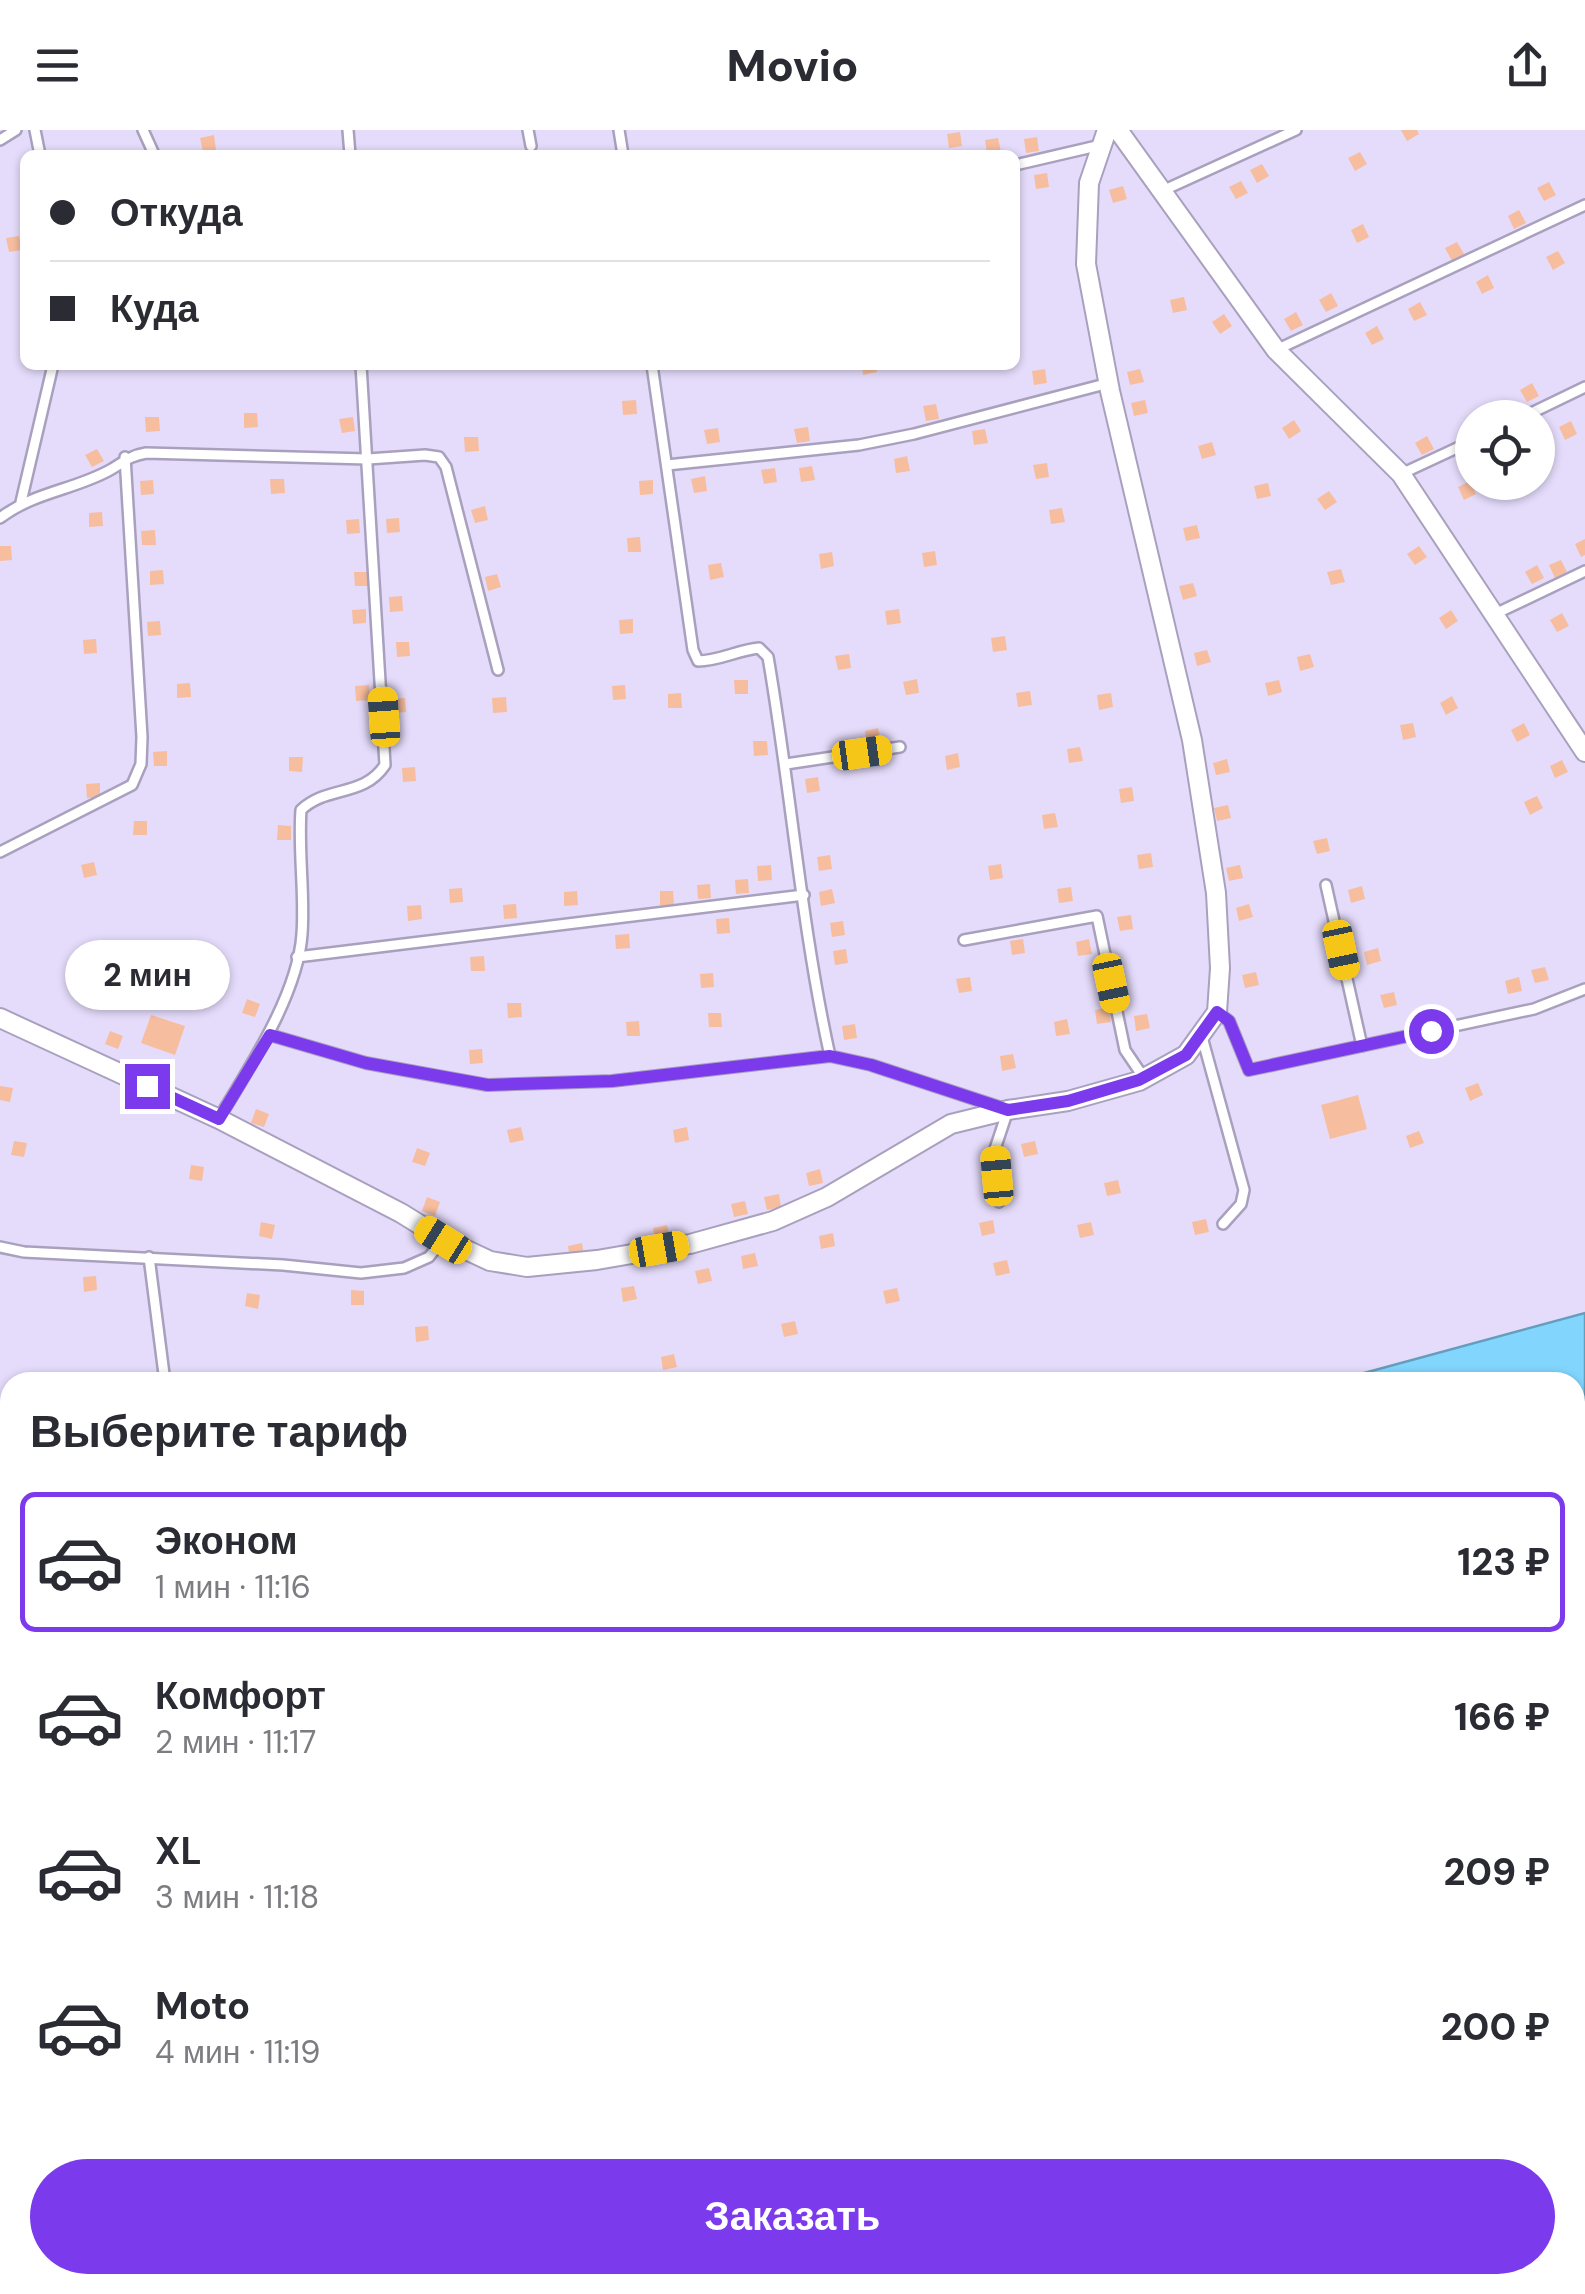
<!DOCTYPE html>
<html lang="ru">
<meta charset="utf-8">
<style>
body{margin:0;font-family:"DM Sans",sans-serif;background:#f2f2f3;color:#2b2b33;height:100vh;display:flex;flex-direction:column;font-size:38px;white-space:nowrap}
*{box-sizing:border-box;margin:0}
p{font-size:32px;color:#7c7c81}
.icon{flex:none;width:55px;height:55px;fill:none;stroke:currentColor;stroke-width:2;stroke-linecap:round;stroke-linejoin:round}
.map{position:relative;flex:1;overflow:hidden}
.drawer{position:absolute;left:0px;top:1242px;width:1585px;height:922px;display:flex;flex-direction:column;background:#fff;border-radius:30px 30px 0 0;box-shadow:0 2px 8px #0004}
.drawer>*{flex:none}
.top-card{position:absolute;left:20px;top:20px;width:1000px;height:220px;border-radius:15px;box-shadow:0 2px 8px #0004;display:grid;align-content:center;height:220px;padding:0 30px;background:#fff}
.fabs{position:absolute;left:1455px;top:270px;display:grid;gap:20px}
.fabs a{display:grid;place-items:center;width:100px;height:100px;border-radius:50%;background:#fff;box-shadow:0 2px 8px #0004;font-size:50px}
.end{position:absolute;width:45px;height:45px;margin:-22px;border:12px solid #7c3aed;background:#fff;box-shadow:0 0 0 5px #fff}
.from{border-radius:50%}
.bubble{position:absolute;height:70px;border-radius:35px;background:#fff;box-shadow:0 2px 8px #0004;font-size:32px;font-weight:800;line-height:70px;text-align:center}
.car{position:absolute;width:30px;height:60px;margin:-30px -15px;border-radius:12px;box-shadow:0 0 8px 2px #0007;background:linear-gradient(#f5c518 24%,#345 0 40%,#f5c518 0 76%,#345 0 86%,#f5c518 0)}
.top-card b{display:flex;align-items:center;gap:35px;height:95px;font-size:38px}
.top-card b+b{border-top:2px solid #e1e1e2}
.top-card i{width:25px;height:25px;background:#2b2b33}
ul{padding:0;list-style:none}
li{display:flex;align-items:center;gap:30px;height:140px;margin:0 20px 15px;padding:0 10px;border:5px solid transparent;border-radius:15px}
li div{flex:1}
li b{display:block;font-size:38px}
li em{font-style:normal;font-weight:800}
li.active{border-color:#7c3aed}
li>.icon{width:90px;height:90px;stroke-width:1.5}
h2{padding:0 30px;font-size:45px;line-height:120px}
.cta{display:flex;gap:20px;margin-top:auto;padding:20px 30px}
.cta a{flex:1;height:115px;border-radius:60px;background:#7c3aed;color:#fff;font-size:40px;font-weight:800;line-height:115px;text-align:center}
header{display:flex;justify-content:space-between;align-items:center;height:130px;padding:0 30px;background:#fff;font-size:45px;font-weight:800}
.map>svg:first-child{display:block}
.green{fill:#a1d19e}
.forest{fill:#8ac087}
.water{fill:#82d6fd;stroke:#649ebc;stroke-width:2.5}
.building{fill:#f7bd9f}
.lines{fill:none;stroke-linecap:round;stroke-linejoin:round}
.lane-casing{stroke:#a9a0be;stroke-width:14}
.street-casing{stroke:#a9a0be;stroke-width:22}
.lane{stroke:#fff;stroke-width:9}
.street{stroke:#fff;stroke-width:18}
.route{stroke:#7c3aed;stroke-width:12}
</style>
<header><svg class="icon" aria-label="menu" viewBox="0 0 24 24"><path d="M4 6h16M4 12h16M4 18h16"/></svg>Movio<svg class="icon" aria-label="share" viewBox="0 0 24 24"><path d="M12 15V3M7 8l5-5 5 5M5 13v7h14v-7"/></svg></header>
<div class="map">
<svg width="1585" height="2164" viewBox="0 0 1585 2164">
<rect width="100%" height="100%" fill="#e5dcfb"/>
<!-- green -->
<g class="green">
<rect x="1575" y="1692" width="10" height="50"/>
<polygon points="833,2155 1095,2155 1099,2164 804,2164"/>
</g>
<!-- forest -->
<polygon class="forest" points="561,2155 907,2155 881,2164 551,2164"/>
<!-- water -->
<g class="water">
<polygon points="1585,1183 1585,1389 1575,1391 1575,1252 1331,1252"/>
<polygon points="10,1501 10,1683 0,1686 0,1503"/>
</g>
<!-- building -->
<g class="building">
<polygon points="1401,0 1417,0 1419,4 1407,11"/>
<polygon points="960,2 962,16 949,18 947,4"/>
<polygon points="214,5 216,20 203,22 200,8"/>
<polygon points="1037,7 1039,21 1026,23 1024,9"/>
<polygon points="998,8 1001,22 987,24 985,10"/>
<polygon points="1360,22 1367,34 1355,41 1348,28"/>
<polygon points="1262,34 1269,46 1257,53 1250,40"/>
<polygon points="1047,43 1049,57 1036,59 1034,45"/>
<polygon points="1241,51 1248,63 1236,69 1229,57"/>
<polygon points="1549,52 1556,65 1544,71 1537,58"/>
<polygon points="1123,56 1127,69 1113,73 1109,60"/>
<polygon points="1519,80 1526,93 1514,99 1508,86"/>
<polygon points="1363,94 1369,107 1357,113 1351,100"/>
<polygon points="19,106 22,120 9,122 6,108"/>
<polygon points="1457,112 1464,124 1452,131 1445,118"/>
<polygon points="1558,121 1565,133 1553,140 1546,127"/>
<polygon points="1488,145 1494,158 1482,164 1476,152"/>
<polygon points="1331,163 1338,176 1326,182 1319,170"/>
<polygon points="1184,167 1187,180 1173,183 1170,170"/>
<polygon points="1420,172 1427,185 1414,191 1408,179"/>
<polygon points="1296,182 1303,195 1291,201 1284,189"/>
<polygon points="1224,184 1232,196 1220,204 1212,192"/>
<polygon points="1377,196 1384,209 1372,215 1365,203"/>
<polygon points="862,235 876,235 877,242 863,245"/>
<polygon points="1045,239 1047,253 1034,255 1032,241"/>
<polygon points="1140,239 1144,252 1130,255 1127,242"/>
<polygon points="1532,253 1539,266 1527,272 1520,260"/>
<polygon points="636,270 637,284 623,285 622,271"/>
<polygon points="1145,270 1148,283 1134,286 1131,273"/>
<polygon points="1500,272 1506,284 1493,288 1488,278"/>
<polygon points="936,274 939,289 926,291 923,276"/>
<polygon points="244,283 257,283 258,297 244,298"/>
<polygon points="145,287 159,287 160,301 146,302"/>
<polygon points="353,287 355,301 342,303 339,289"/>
<polygon points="1294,290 1301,301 1289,309 1282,298"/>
<polygon points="1571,291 1577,304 1565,310 1559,297"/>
<polygon points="808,297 810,311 797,313 794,299"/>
<polygon points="718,298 720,312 707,314 704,300"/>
<polygon points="985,299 988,313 974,315 972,301"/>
<polygon points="1427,306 1434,319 1422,325 1415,313"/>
<polygon points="464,307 478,307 479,321 465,322"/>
<polygon points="1212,312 1216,325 1202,329 1198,316"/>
<polygon points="97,319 104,331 92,337 85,325"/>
<polygon points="907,326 910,341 896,343 894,329"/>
<polygon points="1047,333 1049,347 1036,349 1033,335"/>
<polygon points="812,336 815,350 801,352 799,338"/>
<polygon points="775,338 777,352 764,354 761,340"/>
<polygon points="705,346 707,361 694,363 691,349"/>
<polygon points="270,349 284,349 285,363 271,364"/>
<polygon points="153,350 154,364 141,365 140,351"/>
<polygon points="653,350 653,364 640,365 639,351"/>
<polygon points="1470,351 1476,364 1464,370 1458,357"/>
<polygon points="1268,353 1271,366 1257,369 1254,356"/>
<polygon points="1329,361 1337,372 1325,380 1317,369"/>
<polygon points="485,376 488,390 475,393 471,380"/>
<polygon points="1062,378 1065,392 1051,394 1049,380"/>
<polygon points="102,382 103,396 89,397 89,383"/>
<polygon points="399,388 400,402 387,403 386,389"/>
<polygon points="359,389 360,403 347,404 346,390"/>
<polygon points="1197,395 1200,408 1186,411 1183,398"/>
<polygon points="155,400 156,415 142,415 141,401"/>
<polygon points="640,407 641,422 628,422 627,408"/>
<polygon points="1585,409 1585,425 1581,427 1575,414"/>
<polygon points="0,416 11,416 12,430 0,431"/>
<polygon points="1419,416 1427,427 1415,435 1407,424"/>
<polygon points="935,421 937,435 924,437 922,423"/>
<polygon points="832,422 834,436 821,439 819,424"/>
<polygon points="1561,430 1567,442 1555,448 1549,435"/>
<polygon points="721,433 724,447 710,450 708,435"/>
<polygon points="1537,435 1544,448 1532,454 1525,442"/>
<polygon points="1341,439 1345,452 1331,455 1327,442"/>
<polygon points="163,440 164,454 150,455 150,441"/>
<polygon points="354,442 367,442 368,456 355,456"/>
<polygon points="497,444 501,457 488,461 485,447"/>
<polygon points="1193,453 1197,466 1183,470 1179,456"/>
<polygon points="402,466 403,481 390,482 389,467"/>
<polygon points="366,479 366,493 353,494 352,480"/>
<polygon points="899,479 901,493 887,495 885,481"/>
<polygon points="1451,480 1458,491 1446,499 1439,488"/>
<polygon points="1562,483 1569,496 1557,502 1550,490"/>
<polygon points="633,489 633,503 620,504 619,490"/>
<polygon points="160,491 161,505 148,506 147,492"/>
<polygon points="1005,506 1007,520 993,522 991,508"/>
<polygon points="96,509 97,523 84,524 83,510"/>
<polygon points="396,512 409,512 410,526 397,527"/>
<polygon points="1207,520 1211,532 1197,536 1194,523"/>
<polygon points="849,524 851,538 838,540 835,526"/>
<polygon points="1310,524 1314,537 1300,541 1297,527"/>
<polygon points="917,549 919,563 906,565 903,552"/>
<polygon points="734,550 748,550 748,564 735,564"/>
<polygon points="1279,550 1282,562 1268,566 1265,553"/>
<polygon points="190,553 191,567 177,568 177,554"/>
<polygon points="369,555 370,570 356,571 355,556"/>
<polygon points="625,555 626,569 613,570 612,556"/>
<polygon points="1030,561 1032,575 1018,577 1016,563"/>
<polygon points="681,563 682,578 668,578 668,564"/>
<polygon points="1111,563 1113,577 1099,580 1097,565"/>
<polygon points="1452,566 1458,578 1446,585 1440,573"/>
<polygon points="506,567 507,582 493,583 492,568"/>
<polygon points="405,568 406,582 393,583 392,569"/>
<polygon points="1413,593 1416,607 1403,610 1400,595"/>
<polygon points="1524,593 1530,605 1517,612 1511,600"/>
<polygon points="878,598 881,613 867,615 865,601"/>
<polygon points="753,611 767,611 768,625 754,626"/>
<polygon points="1080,617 1083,631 1069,633 1067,619"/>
<polygon points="167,621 167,636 154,636 153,622"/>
<polygon points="958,623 960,637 947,640 945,626"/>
<polygon points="289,627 303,627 302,642 289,641"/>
<polygon points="1227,629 1230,642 1216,645 1213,633"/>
<polygon points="1562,630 1568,642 1555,648 1550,636"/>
<polygon points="415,637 416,651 403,652 402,638"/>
<polygon points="818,647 820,661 807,663 805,649"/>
<polygon points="100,653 100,667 87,668 86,654"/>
<polygon points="1132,657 1134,671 1121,673 1119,659"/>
<polygon points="1537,666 1543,678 1530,685 1524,672"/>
<polygon points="1228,675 1231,688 1217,691 1214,678"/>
<polygon points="1055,683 1058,697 1044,699 1042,685"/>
<polygon points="134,691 147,691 147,705 133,705"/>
<polygon points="278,695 291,696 291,710 277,710"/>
<polygon points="1327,708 1330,721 1317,724 1313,711"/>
<polygon points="1151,723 1153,737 1139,739 1137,725"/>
<polygon points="830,725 832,739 819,741 817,727"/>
<polygon points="94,732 97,745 84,748 81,735"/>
<polygon points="1001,734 1003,748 990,750 988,736"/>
<polygon points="771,735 772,750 758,751 757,736"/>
<polygon points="1240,735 1243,748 1229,751 1226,738"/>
<polygon points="748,749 749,763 736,764 735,750"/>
<polygon points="710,754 711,768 698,769 697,755"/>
<polygon points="1362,756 1365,769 1351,773 1348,760"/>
<polygon points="1071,757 1073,771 1059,773 1057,759"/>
<polygon points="462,758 463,772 450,773 449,759"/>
<polygon points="832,759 835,773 821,776 819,762"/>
<polygon points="577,761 578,775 564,776 564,762"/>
<polygon points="660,761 673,761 674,775 660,776"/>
<polygon points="516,774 517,788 504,789 503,775"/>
<polygon points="1249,774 1253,787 1239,791 1236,778"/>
<polygon points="421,775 422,789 408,791 407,776"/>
<polygon points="1131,785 1133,799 1120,801 1117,787"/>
<polygon points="729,788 730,803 717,804 716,789"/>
<polygon points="843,791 845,805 832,807 830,793"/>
<polygon points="629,804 630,818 616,819 615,805"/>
<polygon points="1023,809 1025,823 1012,825 1010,811"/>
<polygon points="1089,809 1092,824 1078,826 1076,812"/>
<polygon points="1378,818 1381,831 1367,835 1364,822"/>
<polygon points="846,819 848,833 835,835 833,821"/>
<polygon points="484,826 485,841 471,841 470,827"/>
<polygon points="1545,837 1549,850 1535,853 1531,840"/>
<polygon points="1256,842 1259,855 1245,858 1242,845"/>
<polygon points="713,843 714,857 701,858 700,844"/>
<polygon points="970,847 972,861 959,863 956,849"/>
<polygon points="1519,847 1522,861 1508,864 1505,851"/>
<polygon points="1394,862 1397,875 1384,878 1380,865"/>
<polygon points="247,869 260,874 255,887 242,883"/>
<polygon points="507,873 521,873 522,887 508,888"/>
<polygon points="1109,877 1111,892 1097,894 1095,880"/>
<polygon points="708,883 721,883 722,897 709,897"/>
<polygon points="1147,884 1150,898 1136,901 1134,886"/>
<polygon points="151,885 185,896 175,925 141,913"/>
<polygon points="1067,889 1070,904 1056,906 1054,892"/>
<polygon points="639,891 640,906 627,906 626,892"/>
<polygon points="855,894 857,908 844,910 842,896"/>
<polygon points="110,901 123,906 118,919 105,914"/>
<polygon points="482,919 483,933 470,934 469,920"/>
<polygon points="1013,924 1016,938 1002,941 1000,926"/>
<polygon points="1478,953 1483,965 1470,971 1465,958"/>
<polygon points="0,956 13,958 10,972 0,970"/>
<polygon points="1358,965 1367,999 1330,1009 1321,975"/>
<polygon points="256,979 269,984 264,997 251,993"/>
<polygon points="521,997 524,1010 510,1013 507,1000"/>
<polygon points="687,997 689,1010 675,1013 673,1000"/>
<polygon points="1419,1001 1424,1013 1410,1018 1406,1006"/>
<polygon points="14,1011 27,1013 24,1027 11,1025"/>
<polygon points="1035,1011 1038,1024 1024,1027 1021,1014"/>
<polygon points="417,1018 430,1023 425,1036 412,1032"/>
<polygon points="191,1035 204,1037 202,1051 189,1049"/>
<polygon points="820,1039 823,1053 809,1056 806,1043"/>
<polygon points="1118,1050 1121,1063 1107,1066 1104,1053"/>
<polygon points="779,1064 781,1077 767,1080 764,1067"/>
<polygon points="427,1067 440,1072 435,1086 422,1081"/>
<polygon points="745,1071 748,1084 734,1087 731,1074"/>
<polygon points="1206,1089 1209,1102 1195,1105 1192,1092"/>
<polygon points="993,1090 995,1103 982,1106 979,1093"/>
<polygon points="261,1092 275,1095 272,1109 259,1106"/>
<polygon points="1091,1092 1094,1105 1080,1108 1077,1095"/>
<polygon points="667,1095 670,1108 656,1112 653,1098"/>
<polygon points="833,1103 835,1116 821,1119 819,1106"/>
<polygon points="582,1113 584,1126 570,1129 568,1116"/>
<polygon points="755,1123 758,1136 743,1139 741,1126"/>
<polygon points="1007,1130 1010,1143 996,1146 993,1133"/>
<polygon points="709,1138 712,1151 698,1154 695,1141"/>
<polygon points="96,1146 97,1160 84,1162 83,1147"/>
<polygon points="634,1156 637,1169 623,1172 621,1158"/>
<polygon points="897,1158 900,1171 886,1174 883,1161"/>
<polygon points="351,1160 364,1161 364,1175 351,1175"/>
<polygon points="247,1163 260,1165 258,1179 245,1176"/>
<polygon points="795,1191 798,1204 784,1207 781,1194"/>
<polygon points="428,1196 429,1210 416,1212 415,1197"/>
<polygon points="674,1224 677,1237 663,1240 661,1227"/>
<polygon points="9,2103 10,2130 0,2132 0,2104"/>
</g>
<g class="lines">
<defs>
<g id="lane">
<polyline points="35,0 40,25"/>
<polyline points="143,0 153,22"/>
<polyline points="348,0 350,25"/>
<polyline points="528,0 531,16"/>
<polyline points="619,0 623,25"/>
<polyline points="0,10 16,0"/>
<polyline points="1015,35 1101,15"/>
<polyline points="1162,61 1296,0"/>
<polyline points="1276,220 1585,75"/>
<path d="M652 235 693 520 698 531C719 531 738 520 759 518L768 527C791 660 801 795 830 926"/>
<polyline points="1521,288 1585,257"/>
<polyline points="667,335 859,315 914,304 1109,253"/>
<polyline points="1401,344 1472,311"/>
<polyline points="21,372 53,235"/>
<path d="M0 388C34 362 74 360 110 340 124 332 129 326 146 323L368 329 425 325 439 327 446 337 498 540"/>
<polyline points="1495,484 1585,441"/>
<polyline points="786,634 900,617"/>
<polyline points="0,722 132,655 141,634 142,607 125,327"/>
<polyline points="1326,755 1362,916"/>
<polyline points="964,810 1097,786 1125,920 1144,948"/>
<polyline points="297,827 804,765"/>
<polyline points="1217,882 1229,891 1249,940 1534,879 1585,859"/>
<polyline points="270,905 366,933 487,955 612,951 830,926 871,935 1008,980 995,1019 999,1072"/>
<polyline points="1202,907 1244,1060 1241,1074 1223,1094"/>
<path d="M219 988C250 937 298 864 302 804 305 763 298 721 301 680 327 655 363 668 385 635L361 235"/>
<polyline points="0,1117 24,1122 283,1135 361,1143 404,1138 429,1127 443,1109"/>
<polyline points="149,1127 165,1252"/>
<polyline points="1575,1450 1585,1447"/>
<polyline points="1374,2164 1378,2155"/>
</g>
<g id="street">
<polyline points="1118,0 1276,220 1401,344 1585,622"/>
<polyline points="0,888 219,989 401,1083 443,1109 490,1131 527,1137 597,1130 690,1114 773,1091 827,1067 951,994 1008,980 1068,971 1139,951 1186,925 1217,882 1220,838 1216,763 1192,610 1110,261 1086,134 1089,53 1107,0"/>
<polyline points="0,1918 10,1915"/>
<polyline points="1343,2155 1356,2164"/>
</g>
</defs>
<!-- lane casing -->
<use href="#lane" class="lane-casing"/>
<!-- street casing -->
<use href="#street" class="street-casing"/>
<!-- lane -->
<use href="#lane" class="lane"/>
<!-- street -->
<use href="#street" class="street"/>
</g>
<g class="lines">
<!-- route -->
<polyline class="route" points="147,956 219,989 270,905 366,933 488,955 612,951 830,926 871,935 1008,980 1068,971 1139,950 1186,925 1217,882 1229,891 1249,940 1431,901"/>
</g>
</svg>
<div class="fabs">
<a><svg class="icon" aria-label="locate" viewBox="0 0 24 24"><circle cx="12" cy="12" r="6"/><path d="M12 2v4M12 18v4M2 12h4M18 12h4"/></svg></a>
</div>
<i class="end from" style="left:1431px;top:901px"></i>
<i class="end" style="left:147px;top:956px"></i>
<div class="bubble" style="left:65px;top:810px;width:165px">2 мин</div>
<i class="car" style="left:384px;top:587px;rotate:356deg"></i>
<i class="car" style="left:862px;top:623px;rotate:82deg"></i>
<i class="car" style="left:1341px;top:820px;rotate:168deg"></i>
<i class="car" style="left:1111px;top:853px;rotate:168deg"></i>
<i class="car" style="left:997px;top:1046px;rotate:355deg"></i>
<i class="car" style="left:443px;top:1110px;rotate:302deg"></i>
<i class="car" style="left:659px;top:1119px;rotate:80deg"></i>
<div class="top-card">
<b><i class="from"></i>Откуда</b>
<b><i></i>Куда</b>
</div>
<section class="drawer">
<h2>Выберите тариф</h2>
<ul>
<li class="active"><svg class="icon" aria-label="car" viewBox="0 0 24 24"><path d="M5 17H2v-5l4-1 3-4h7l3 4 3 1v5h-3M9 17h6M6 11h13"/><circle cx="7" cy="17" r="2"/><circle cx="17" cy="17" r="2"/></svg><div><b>Эконом</b><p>1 мин · 11:16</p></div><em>123 ₽</em></li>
<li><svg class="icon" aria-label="car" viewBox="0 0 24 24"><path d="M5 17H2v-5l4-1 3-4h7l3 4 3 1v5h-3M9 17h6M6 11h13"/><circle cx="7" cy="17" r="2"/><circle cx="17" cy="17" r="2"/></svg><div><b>Комфорт</b><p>2 мин · 11:17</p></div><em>166 ₽</em></li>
<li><svg class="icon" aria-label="car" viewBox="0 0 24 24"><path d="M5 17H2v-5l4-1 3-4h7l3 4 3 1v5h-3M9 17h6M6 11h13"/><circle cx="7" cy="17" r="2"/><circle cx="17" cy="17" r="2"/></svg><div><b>XL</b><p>3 мин · 11:18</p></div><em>209 ₽</em></li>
<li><svg class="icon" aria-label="car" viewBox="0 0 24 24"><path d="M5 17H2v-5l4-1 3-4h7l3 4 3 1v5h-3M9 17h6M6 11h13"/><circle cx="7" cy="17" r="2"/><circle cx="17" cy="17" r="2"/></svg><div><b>Moto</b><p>4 мин · 11:19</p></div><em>200 ₽</em></li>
</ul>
<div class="cta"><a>Заказать</a></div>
</section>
</div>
